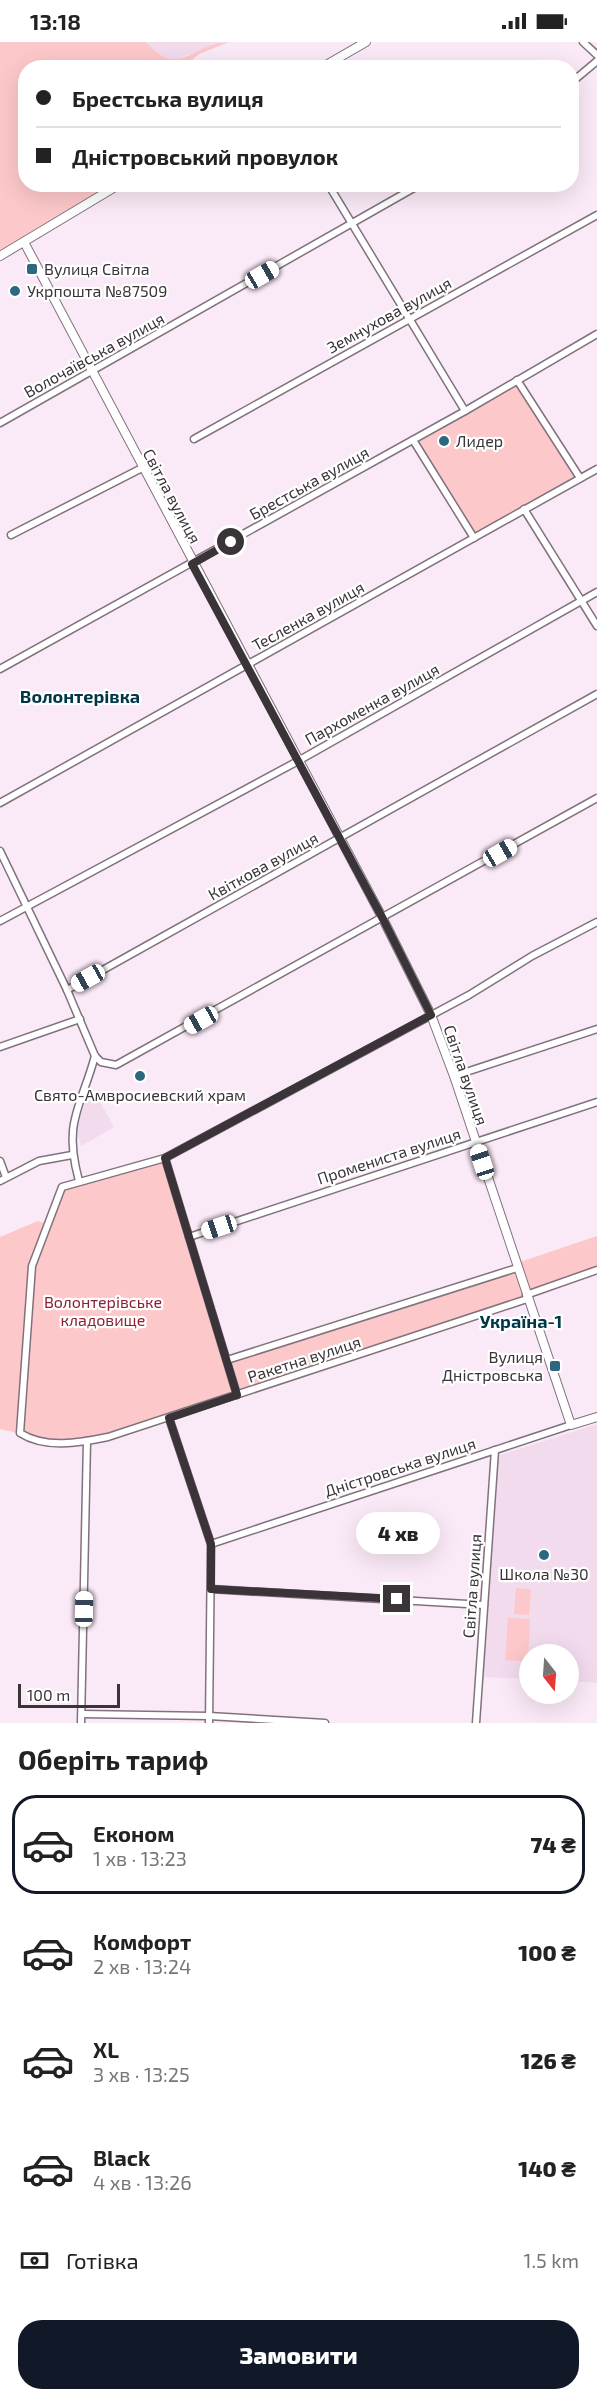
<!DOCTYPE html>
<html lang="uk">
<meta charset="utf-8">
<style>
body{margin:0;font-family:"Exo 2",sans-serif;background:#f2f2f2;color:#222;height:100vh;display:flex;flex-direction:column;font-size:22px;white-space:nowrap}
*{box-sizing:border-box;margin:0}
p{font-size:20px;color:#767676}
.icon{flex:none;width:33px;height:33px;fill:none;stroke:currentColor;stroke-width:2;stroke-linecap:round;stroke-linejoin:round}
.map{position:relative;height:1681px;overflow:hidden}
.drawer{display:flex;flex-direction:column;background:#fff;flex:1}
.drawer>*{flex:none}
.guide{position:absolute;left:18px;top:18px;width:561px;height:132px;border-radius:24px;box-shadow:0 6px 24px #0002;display:grid;align-content:center;height:132px;padding:0 18px;background:#fff}
.needle{width:39px;rotate:163deg}
.fabs{position:absolute;left:519px;top:1602px;display:grid;gap:12px}
.fabs a{display:grid;place-items:center;width:60px;height:60px;border-radius:50%;background:#fff;box-shadow:0 6px 24px #0002;font-size:30px}
.scale{position:absolute;left:18px;bottom:15px;width:102px;box-sizing:border-box;padding-left:6px;border:3px solid #3a3439;border-top:0;font-size:16px;line-height:21px;white-space:nowrap;color:#3a3439;-webkit-text-stroke:4px #fff;paint-order:stroke}
.end{position:absolute;width:27px;height:27px;margin:-14px;border:8px solid #3a3439;background:#fff;box-shadow:0 0 0 3px #fff}
.from{border-radius:50%}
.bubble{position:absolute;height:42px;border-radius:21px;background:#fff;box-shadow:0 6px 24px #0002;font-size:20px;font-weight:800;line-height:42px;text-align:center}
.car{position:absolute;width:18px;height:36px;margin:-18px -9px;border-radius:8px;box-shadow:0 0 4px 2px #0007;background:linear-gradient(#fff 24%,#345 0 40%,#fff 0 76%,#345 0 86%,#fff 0)}
.guide b{display:flex;align-items:center;gap:21px;height:57px;font-size:22px}
.guide b+b{border-top:2px solid #e0e0e0}
.guide i{width:15px;height:15px;background:#222}
ul{padding:0;list-style:none}
li{display:flex;align-items:center;gap:18px;height:99px;margin:0 12px 9px;padding:0 6px;border:3px solid transparent;border-radius:24px}
li div{flex:1}
li b{display:block;font-size:22px}
li em{font-style:normal;font-weight:800}
li.on{border-color:#111827}
li>.icon{width:54px;height:54px;stroke-width:1.5}
h2{padding:0 18px;font-size:27px;line-height:72px}
.pay{display:flex;align-items:center;gap:15px;height:66px;padding:0 18px;font-size:22px}
.pay p{margin-inline-start:auto}
.action{display:flex;gap:12px;margin-top:auto;padding:12px 18px}
.action a{flex:1;height:69px;border-radius:24px;background:#111827;color:#fff;font-size:24px;font-weight:800;line-height:69px;text-align:center}
.status{display:flex;justify-content:space-between;align-items:center;height:42px;padding:0 30px;background:#fff;direction:ltr}
.status svg{height:16px;fill:currentColor}
.map>svg:first-child{display:block}
.built{fill:#f1dbed}
.green{fill:#fdc8ca}
.lines{fill:none;stroke-linecap:round;stroke-linejoin:round}
.minor-casing{stroke:#80727d;stroke-width:9}
.tertiary-casing{stroke:#80727d;stroke-width:10}
.minor{stroke:#fff;stroke-width:6}
.tertiary{stroke:#fff;stroke-width:8}
.route{stroke:#3a3439;stroke-width:8}
.poi-dot{fill:#2c6980;stroke:#fff;stroke-width:2}
.labels{text-anchor:middle;stroke-width:4.5;stroke-linejoin:round;paint-order:stroke}
.poi-label{font-size:16px;fill:#3a3439;stroke:#fff;text-anchor:start}
.street-label{font-size:16px;fill:#3a3439;stroke:#fff}
.park-label{font-size:16px;fill:#8b2034;stroke:#fff}
.neighbourhood-label{font-size:18px;font-weight:bold;fill:#003748;stroke:#fff}
</style>
<div class="status"><b>13:18</b><svg viewBox="0 0 49 12"><path d="M0 12V9h3v3zM5 12V6h3v6zM10 12V3h3v9zM15 12V0h3v12zM26 1h20v11H26zM47 4h2v5h-2z"/></svg></div>
<div class="map">
<svg width="597" height="1681" viewBox="0 0 597 1681">
<rect width="100%" height="100%" fill="#fae9f6"/>
<!-- built -->
<g class="built">
<polygon points="146,0 223,0 174,18 156,11"/>
<polygon points="93,1048 114,1085 81,1104 77,1087 88,1051"/>
<polygon points="597,1382 597,1641 569,1639 568,1612 530,1612 529,1637 483,1635 498,1414"/>
</g>
<!-- green -->
<g class="green">
<path d="M0 0H146C179 38 194 0 229 0L199 12 184 25 26 26V142L120 143 0 214Z"/>
<polygon points="517,340 578,435 474,493 415,399"/>
<polygon points="165,1116 228,1320 519,1228 517,1221 597,1194 597,1226 525,1255 127,1390 61,1401 0,1387 0,1195 38,1179 47,1182 62,1145"/>
<polygon points="516,1546 531,1547 529,1573 514,1572"/>
<polygon points="508,1576 530,1577 528,1620 505,1618"/>
</g>
<g class="lines">
<defs>
<g id="minor">
<polyline points="583,0 597,13"/>
<polyline points="572,40 597,19"/>
<polyline points="328,142 465,369"/>
<polyline points="517,338 580,436"/>
<polyline points="0,381 421,142"/>
<polyline points="194,397 597,173"/>
<polyline points="413,398 474,496"/>
<polyline points="524,467 597,584"/>
<polyline points="11,493 142,426"/>
<polyline points="0,627 465,369 597,292"/>
<polyline points="0,761 597,427"/>
<polyline points="0,809 67,948 95,1014 101,1020 116,1023 597,756"/>
<polyline points="0,879 298,719 597,550"/>
<polyline points="67,948 597,652"/>
<polyline points="0,1005 80,977"/>
<polyline points="454,1034 597,987"/>
<polyline points="165,1116 237,1353"/>
<polyline points="0,1119 6,1135"/>
<polyline points="0,1139 39,1119 72,1113"/>
<path d="M79 1139C63 1080 80 1068 95 1014"/>
<polyline points="189,1195 597,1060"/>
<polyline points="526,1253 597,1228"/>
<path d="M527 1257 108 1395C79 1401 45 1407 20 1391L32 1224 62 1145 165 1116 469 953 532 914 597 880"/>
<polyline points="227,1318 517,1226"/>
<polyline points="169,1376 211,1502 209,1681"/>
<polyline points="211,1502 571,1383"/>
<polyline points="211,1547 484,1563"/>
<polyline points="82,1672 209,1674 325,1681"/>
<polyline points="81,1681 87,1399"/>
<polyline points="476,1681 495,1408"/>
</g>
<g id="tertiary">
<polyline points="321,26 366,0"/>
<polyline points="24,200 383,877 431,973 454,1034 571,1383 597,1375"/>
<polyline points="0,214 120,142"/>
</g>
</defs>
<!-- minor casing -->
<use href="#minor" class="minor-casing"/>
<!-- tertiary casing -->
<use href="#tertiary" class="tertiary-casing"/>
<!-- minor -->
<use href="#minor" class="minor"/>
<!-- tertiary -->
<use href="#tertiary" class="tertiary"/>
</g>
<g class="lines">
<!-- route -->
<polyline class="route" points="231,500 192,522 383,877 431,973 165,1116 237,1353 169,1376 211,1502 211,1547 397,1557"/>
</g>
<!-- markers -->
<g class="poi-dot">
<rect x="26" y="221" width="12" height="12" rx="3"/>
<circle cx="15" cy="249" r="6"/>
<circle cx="444" cy="399" r="6"/>
<circle cx="140" cy="1034" r="6"/>
<rect x="549" y="1318" width="12" height="12" rx="3"/>
<circle cx="544" cy="1513" r="6"/>
</g>
<g class="labels">
<!-- poi labels -->
<g class="poi-label">
<text x="44" y="233">Вулиця Світла</text>
<text x="27" y="255">Укрпошта №87509</text>
<text x="456" y="405">Лидер</text>
<text x="140" y="1059" text-anchor="middle">Свято-Амвросиевский храм</text>
<text x="543" y="1321" text-anchor="end">Вулиця<tspan x="543" dy="18">Дністровська</tspan></text>
<text x="544" y="1538" text-anchor="middle">Школа №30</text>
</g>
<!-- street labels -->
<g class="street-label">
<text transform="translate(389 273) rotate(-29)" y="6">Земнухова вулиця</text>
<text transform="translate(94 313) rotate(-29)" y="6">Волочаївська вулиця</text>
<text transform="translate(309 441) rotate(-29)" y="6">Брестська вулиця</text>
<text transform="translate(172 454) rotate(62)" y="6">Світла вулиця</text>
<text transform="translate(308 574) rotate(-29)" y="6">Тесленка вулиця</text>
<text transform="translate(372 662) rotate(-29)" y="6">Пархоменка вулиця</text>
<text transform="translate(263 824) rotate(-29)" y="6">Квіткова вулиця</text>
<text transform="translate(466 1033) rotate(71)" y="6">Світла вулиця</text>
<text transform="translate(389 1114) rotate(-18)" y="6">Промениста вулиця</text>
<text transform="translate(304 1317) rotate(-18)" y="6">Ракетна вулиця</text>
<text transform="translate(400 1425) rotate(-18)" y="6">Дністровська вулиця</text>
<text transform="translate(472 1544) rotate(-86)" y="6">Світла вулиця</text>
</g>
<!-- park labels -->
<g class="park-label">
<text x="103" y="1266">Волонтерівське<tspan x="103" dy="18">кладовище</tspan></text>
</g>
<!-- neighbourhood labels -->
<g class="neighbourhood-label">
<text x="80" y="661">Волонтерівка</text>
<text x="521" y="1286">Україна-1</text>
</g>
</g>
</svg>
<div class="fabs">
<a><svg class="needle" viewBox="-14 -14 28 28"><path d="M0-13l5 13h-10z" fill="#e53935"/><path d="M0 13l5-13h-10z" fill="#767676"/></svg></a>
</div>
<div class="scale">100 m</div>
<i class="end from" style="left:231px;top:500px"></i>
<i class="end" style="left:397px;top:1557px"></i>
<div class="bubble" style="left:356px;top:1470px;width:84px">4 хв</div>
<i class="car" style="left:262px;top:233px;rotate:60deg"></i>
<i class="car" style="left:500px;top:811px;rotate:60deg"></i>
<i class="car" style="left:88px;top:936px;rotate:241deg"></i>
<i class="car" style="left:201px;top:978px;rotate:241deg"></i>
<i class="car" style="left:482px;top:1120px;rotate:342deg"></i>
<i class="car" style="left:219px;top:1185px;rotate:252deg"></i>
<i class="car" style="left:84px;top:1567px;rotate:1deg"></i>
<div class="guide">
<b><i class="from"></i>Брестська вулиця</b>
<b><i></i>Дністровський провулок</b>
</div>
</div>
<section class="drawer">
<h2>Оберіть тариф</h2>
<ul>
<li class="on"><svg class="icon" aria-label="car" viewBox="0 0 24 24"><path d="M5 17H2v-5l4-1 3-4h7l3 4 3 1v5h-3M9 17h6M6 11h13"/><circle cx="7" cy="17" r="2"/><circle cx="17" cy="17" r="2"/></svg><div><b>Економ</b><p>1 хв · 13:23</p></div><em>74 ₴</em></li>
<li><svg class="icon" aria-label="car" viewBox="0 0 24 24"><path d="M5 17H2v-5l4-1 3-4h7l3 4 3 1v5h-3M9 17h6M6 11h13"/><circle cx="7" cy="17" r="2"/><circle cx="17" cy="17" r="2"/></svg><div><b>Комфорт</b><p>2 хв · 13:24</p></div><em>100 ₴</em></li>
<li><svg class="icon" aria-label="car" viewBox="0 0 24 24"><path d="M5 17H2v-5l4-1 3-4h7l3 4 3 1v5h-3M9 17h6M6 11h13"/><circle cx="7" cy="17" r="2"/><circle cx="17" cy="17" r="2"/></svg><div><b>XL</b><p>3 хв · 13:25</p></div><em>126 ₴</em></li>
<li><svg class="icon" aria-label="car" viewBox="0 0 24 24"><path d="M5 17H2v-5l4-1 3-4h7l3 4 3 1v5h-3M9 17h6M6 11h13"/><circle cx="7" cy="17" r="2"/><circle cx="17" cy="17" r="2"/></svg><div><b>Black</b><p>4 хв · 13:26</p></div><em>140 ₴</em></li>
</ul>
<div class="pay"><svg class="icon" aria-label="cash" viewBox="0 0 24 24"><path d="M3 7h18v10H3z"/><circle cx="12" cy="12" r="2"/></svg>Готівка<p>1.5 km</p></div>
<div class="action"><a>Замовити</a></div>
</section>
